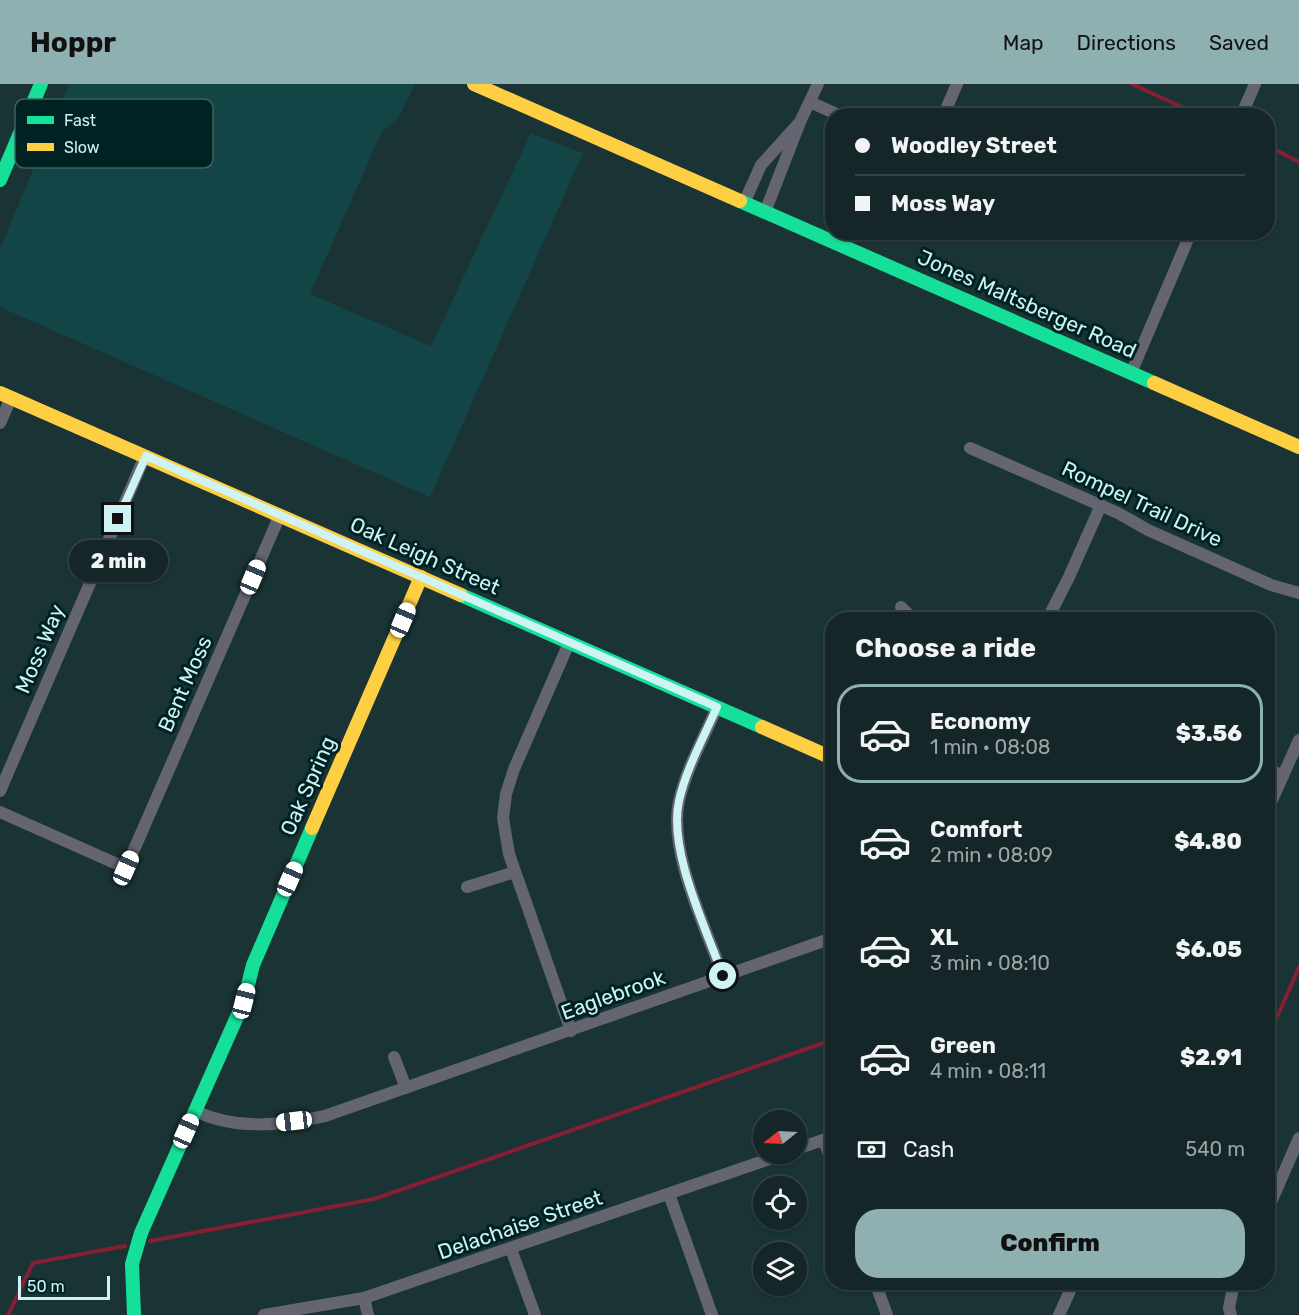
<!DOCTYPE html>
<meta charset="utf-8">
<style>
body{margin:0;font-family:Rubik,sans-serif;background:#213233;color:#f1f3f6;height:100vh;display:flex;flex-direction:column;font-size:22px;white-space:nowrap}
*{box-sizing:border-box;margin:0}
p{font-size:20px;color:#9da5a7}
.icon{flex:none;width:33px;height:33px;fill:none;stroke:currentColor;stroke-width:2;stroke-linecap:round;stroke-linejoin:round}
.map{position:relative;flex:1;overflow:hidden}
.details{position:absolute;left:825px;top:528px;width:450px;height:678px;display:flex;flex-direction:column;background:#142627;border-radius:24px;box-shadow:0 2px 4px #0004,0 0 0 2px #334344}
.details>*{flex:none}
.top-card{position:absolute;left:825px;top:24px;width:450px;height:132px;border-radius:24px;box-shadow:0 2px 4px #0004,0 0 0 2px #334344;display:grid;align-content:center;height:132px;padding:0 30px;background:#142627}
.needle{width:39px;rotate:252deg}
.buttons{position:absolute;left:753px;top:1026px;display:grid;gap:12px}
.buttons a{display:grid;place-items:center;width:54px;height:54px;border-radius:50%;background:#142627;box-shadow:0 2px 4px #0004,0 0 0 2px #334344;font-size:30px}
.scale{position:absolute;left:18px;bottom:15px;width:92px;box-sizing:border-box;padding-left:6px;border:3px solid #cdf3f4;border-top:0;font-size:16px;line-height:21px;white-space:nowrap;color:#cdf3f4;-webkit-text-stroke:4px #002223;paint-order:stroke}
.end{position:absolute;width:27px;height:27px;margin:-14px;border:8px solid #cdf3f4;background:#111;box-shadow:0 0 0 3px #111}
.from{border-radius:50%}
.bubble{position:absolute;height:42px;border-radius:21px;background:#142627;box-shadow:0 2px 4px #0004,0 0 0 2px #334344;font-size:20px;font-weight:800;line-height:42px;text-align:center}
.car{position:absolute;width:18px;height:36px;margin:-18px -9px;border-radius:8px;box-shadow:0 0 4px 2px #0007;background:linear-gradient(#fff 24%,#345 0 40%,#fff 0 76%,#345 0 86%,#fff 0)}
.top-card b{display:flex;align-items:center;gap:21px;height:57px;font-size:22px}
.top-card b+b{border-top:2px solid #334344}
.top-card i{width:15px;height:15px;background:#f1f3f6}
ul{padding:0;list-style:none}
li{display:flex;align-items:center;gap:18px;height:99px;margin:0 12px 9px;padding:0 18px;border:3px solid transparent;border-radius:24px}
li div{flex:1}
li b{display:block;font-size:22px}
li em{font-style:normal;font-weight:800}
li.active{border-color:#8eb0b1}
li>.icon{width:54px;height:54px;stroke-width:1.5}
h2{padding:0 30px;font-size:27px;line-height:72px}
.pay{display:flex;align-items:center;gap:15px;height:66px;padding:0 30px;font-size:22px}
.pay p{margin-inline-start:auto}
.action{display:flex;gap:12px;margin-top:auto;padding:12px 30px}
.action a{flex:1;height:69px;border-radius:24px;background:#8eb0b1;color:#111;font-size:24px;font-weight:800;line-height:69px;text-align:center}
header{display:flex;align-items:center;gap:36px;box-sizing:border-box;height:84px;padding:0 30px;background:#8eb0b1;color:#111}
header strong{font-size:28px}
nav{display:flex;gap:33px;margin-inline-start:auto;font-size:21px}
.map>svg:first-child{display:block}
.built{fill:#144546}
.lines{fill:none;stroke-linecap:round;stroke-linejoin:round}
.stream{stroke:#851f31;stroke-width:4}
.street{stroke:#656572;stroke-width:12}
.fast{stroke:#16e098;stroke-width:14}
.slow{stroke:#ffcf43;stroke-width:14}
.route{stroke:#cdf3f4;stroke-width:8}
.labels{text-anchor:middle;stroke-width:6;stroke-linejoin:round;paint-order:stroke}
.street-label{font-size:21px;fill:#cdf3f4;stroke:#002223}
.key{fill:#002223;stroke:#3e6162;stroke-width:1.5}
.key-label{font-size:16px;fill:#cdf3f4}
</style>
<header>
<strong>Hoppr</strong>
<nav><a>Map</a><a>Directions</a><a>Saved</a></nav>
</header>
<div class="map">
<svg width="1299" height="1231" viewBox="0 0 1299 1231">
<rect width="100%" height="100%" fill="#1a3334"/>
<!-- built -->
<polygon class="built" points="69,0 415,0 399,33 381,49 310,210 431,262 531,49 583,69 430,413 0,223 0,165"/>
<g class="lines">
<!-- stream -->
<g class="stream">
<polyline points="1132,0 1201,32"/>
<polyline points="1268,62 1299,78"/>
<polyline points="1268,954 1299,883"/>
<polyline points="150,1157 374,1115 832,956"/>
<polyline points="8,1231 33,1179 125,1162"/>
</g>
<!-- street -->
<g class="street">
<polyline points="810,18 841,32"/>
<polyline points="943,32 957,0"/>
<polyline points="1241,32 1255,0"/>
<polyline points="744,119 761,81 799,39"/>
<polyline points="765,128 800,38 818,0"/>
<polyline points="1131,289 1191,148"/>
<polyline points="0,339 11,314"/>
<polyline points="970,364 1118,429 1148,446 1271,501 1299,509"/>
<polyline points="901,523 914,536"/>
<polyline points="1047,536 1069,493 1101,421"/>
<polyline points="569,559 514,685 506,710 503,734 509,770 571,947"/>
<path d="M717 623C704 654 686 685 679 717 668 768 706 844 723 892"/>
<polyline points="1268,685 1283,692"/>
<polyline points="0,707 145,372"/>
<polyline points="1268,725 1299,656"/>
<polyline points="0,728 126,784 280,431"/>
<polyline points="467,803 515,788"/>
<polyline points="394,973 406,1004"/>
<path d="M195 1027C238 1047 280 1041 325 1032L832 854"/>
<polyline points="824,1056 832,1079"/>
<polyline points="796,1065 832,1053"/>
<polyline points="669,1110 712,1231"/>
<polyline points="1268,1125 1299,1054"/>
<polyline points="511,1165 535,1231"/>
<polyline points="875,1198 887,1231"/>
<polyline points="364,1214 368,1231"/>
<polyline points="264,1231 364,1214 784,1070"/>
<polyline points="1059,1231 1074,1198"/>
<polyline points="1231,1231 1229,1224 1234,1198"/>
</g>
<!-- fast -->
<g class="fast">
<polyline points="0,96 41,0"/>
<polyline points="740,117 1154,299"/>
<polyline points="461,511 762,643"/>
<polyline points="134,1231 132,1180 141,1149 244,917 253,881 312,744"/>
</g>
<!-- slow -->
<g class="slow">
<polyline points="474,0 740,117"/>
<polyline points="1154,299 1299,363"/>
<polyline points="0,309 461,511"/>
<polyline points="762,643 832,674"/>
<polyline points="312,744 421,493"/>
</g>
</g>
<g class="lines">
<!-- route -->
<path class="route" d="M118 435 146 372 717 623C704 653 686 685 679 717 668 767 706 844 723 892"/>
</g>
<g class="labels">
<!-- street labels -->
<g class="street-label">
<text transform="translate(1027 220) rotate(24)" y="7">Jones Maltsberger Road</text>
<text transform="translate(1142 420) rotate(25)" y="7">Rompel Trail Drive</text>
<text transform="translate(425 472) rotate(24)" y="7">Oak Leigh Street</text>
<text transform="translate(40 565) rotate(-67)" y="7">Moss Way</text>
<text transform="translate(185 600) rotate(-66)" y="7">Bent Moss</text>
<text transform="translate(308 702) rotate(-66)" y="7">Oak Spring</text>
<text transform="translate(613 911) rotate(-20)" y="7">Eaglebrook</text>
<text transform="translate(520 1141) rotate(-19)" y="7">Delachaise Street</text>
</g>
</g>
<!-- legend -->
<rect x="15" y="15" width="198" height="69" rx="9" class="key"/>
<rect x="27" y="32" width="27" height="8" fill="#16e098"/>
<rect x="27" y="59" width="27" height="8" fill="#ffcf43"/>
<g class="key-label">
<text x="64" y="42">Fast</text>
<text x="64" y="69">Slow</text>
</g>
</svg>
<div class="buttons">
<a><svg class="needle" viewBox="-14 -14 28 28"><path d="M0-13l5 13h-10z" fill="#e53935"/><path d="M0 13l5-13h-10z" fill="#9da5a7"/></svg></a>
<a><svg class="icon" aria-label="locate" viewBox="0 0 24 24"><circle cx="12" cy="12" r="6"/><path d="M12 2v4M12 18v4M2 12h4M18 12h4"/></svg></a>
<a><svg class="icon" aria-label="layers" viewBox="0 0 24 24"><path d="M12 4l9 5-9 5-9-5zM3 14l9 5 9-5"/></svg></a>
</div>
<div class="scale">50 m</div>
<i class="end from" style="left:723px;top:892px"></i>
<i class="end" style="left:118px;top:435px"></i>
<div class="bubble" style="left:69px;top:456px;width:99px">2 min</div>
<i class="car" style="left:253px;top:493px;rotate:23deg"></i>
<i class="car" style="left:403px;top:536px;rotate:23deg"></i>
<i class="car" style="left:126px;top:784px;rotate:24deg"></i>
<i class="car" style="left:290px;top:795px;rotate:24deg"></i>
<i class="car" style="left:244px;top:917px;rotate:14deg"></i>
<i class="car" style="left:294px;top:1037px;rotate:263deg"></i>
<i class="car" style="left:186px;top:1047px;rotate:24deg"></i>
<div class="top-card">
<b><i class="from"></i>Woodley Street</b>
<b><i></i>Moss Way</b>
</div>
<section class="details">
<h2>Choose a ride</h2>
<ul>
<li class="active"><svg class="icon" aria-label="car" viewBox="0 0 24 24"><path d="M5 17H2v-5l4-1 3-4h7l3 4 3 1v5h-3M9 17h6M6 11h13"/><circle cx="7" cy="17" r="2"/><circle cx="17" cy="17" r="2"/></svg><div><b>Economy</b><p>1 min · 08:08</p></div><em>$3.56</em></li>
<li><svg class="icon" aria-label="car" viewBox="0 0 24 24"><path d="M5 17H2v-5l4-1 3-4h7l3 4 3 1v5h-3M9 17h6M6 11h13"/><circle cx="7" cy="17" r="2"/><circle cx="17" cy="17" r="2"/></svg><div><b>Comfort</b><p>2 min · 08:09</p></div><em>$4.80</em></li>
<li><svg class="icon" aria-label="car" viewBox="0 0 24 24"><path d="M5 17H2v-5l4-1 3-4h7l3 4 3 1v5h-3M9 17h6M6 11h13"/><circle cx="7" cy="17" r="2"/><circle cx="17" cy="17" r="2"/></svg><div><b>XL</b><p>3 min · 08:10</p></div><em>$6.05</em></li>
<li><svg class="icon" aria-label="car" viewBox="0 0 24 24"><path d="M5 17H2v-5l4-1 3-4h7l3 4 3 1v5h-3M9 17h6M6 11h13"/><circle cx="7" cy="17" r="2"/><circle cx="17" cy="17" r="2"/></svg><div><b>Green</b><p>4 min · 08:11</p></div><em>$2.91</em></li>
</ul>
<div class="pay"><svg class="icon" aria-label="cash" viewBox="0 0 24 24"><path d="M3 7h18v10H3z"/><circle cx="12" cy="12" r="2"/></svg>Cash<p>540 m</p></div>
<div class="action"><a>Confirm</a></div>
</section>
</div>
